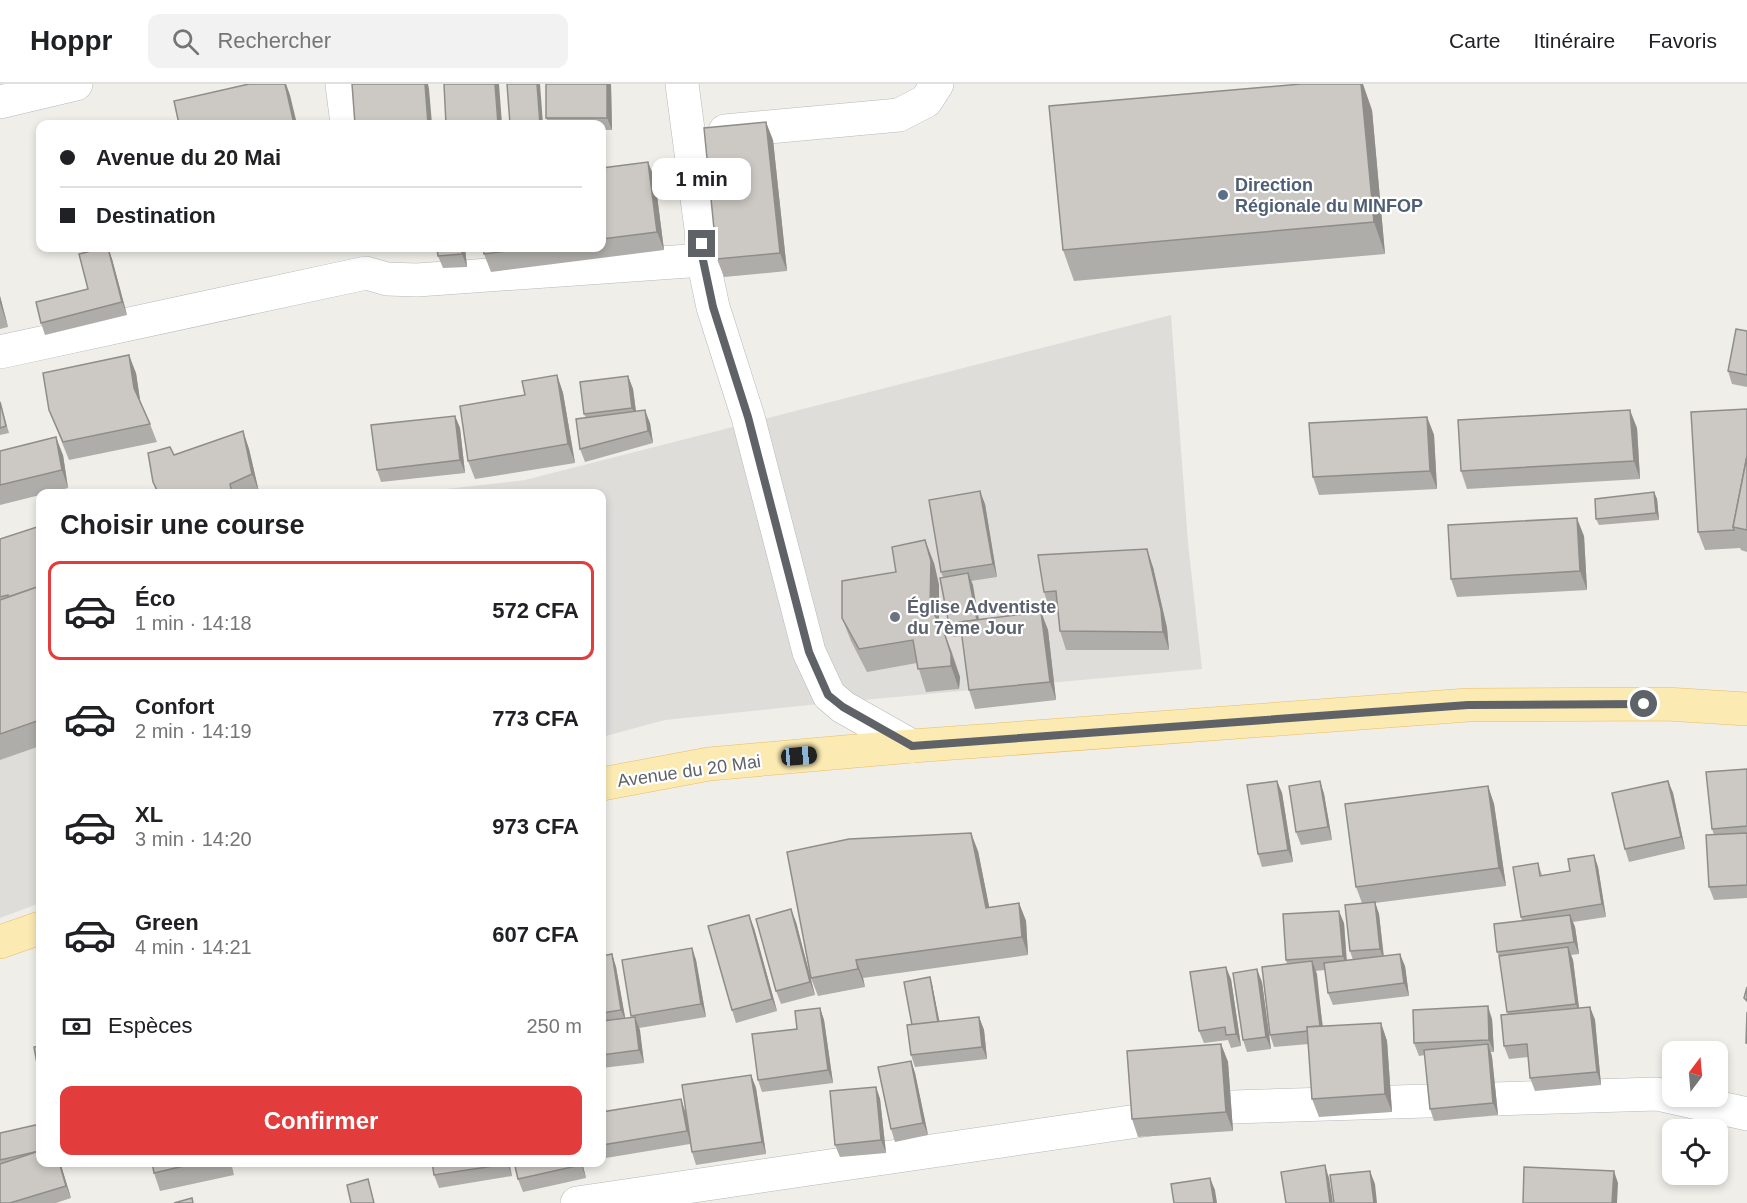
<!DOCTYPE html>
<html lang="fr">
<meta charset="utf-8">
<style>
body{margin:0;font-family:Arial,sans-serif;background:#f2f2f2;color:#202124;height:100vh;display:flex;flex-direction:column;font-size:22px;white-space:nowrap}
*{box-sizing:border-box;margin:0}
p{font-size:20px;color:#757577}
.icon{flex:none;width:33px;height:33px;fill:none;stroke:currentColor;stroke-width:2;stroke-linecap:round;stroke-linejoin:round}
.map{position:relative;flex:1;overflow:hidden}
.details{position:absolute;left:36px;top:405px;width:570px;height:678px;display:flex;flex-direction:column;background:#fff;border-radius:12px;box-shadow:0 3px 9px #0003}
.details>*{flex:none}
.banner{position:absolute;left:36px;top:36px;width:570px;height:132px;border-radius:12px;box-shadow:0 3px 9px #0003;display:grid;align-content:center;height:132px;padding:0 24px;background:#fff}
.needle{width:39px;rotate:16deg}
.tools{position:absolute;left:1662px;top:957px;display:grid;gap:12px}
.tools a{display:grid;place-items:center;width:66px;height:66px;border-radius:12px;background:#fff;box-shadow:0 3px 9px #0003;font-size:30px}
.end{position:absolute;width:27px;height:27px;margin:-14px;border:8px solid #5f6367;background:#fff;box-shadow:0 0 0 3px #fff}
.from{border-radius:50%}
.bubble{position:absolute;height:42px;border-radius:12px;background:#fff;box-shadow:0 3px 9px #0003;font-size:20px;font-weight:700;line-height:42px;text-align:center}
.car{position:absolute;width:18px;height:36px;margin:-18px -9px;border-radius:8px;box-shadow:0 0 4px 2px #0007;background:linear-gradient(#222 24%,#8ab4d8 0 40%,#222 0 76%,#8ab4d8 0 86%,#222 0)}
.banner b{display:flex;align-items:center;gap:21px;height:57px;font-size:22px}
.banner b+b{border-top:2px solid #e0e0e0}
.banner i{width:15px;height:15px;background:#202124}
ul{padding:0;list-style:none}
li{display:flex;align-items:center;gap:18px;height:99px;margin:0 12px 9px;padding:0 12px;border:3px solid transparent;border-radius:12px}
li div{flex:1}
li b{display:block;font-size:22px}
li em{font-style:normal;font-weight:700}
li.on{border-color:#e23d3c}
li>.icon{width:54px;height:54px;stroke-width:1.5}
h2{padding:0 24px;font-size:27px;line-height:72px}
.pay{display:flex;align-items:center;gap:15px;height:66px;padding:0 24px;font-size:22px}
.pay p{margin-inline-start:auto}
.cta{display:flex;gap:12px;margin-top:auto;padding:12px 24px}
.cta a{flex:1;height:69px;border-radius:12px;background:#e23d3c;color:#fff;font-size:24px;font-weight:700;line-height:69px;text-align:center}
header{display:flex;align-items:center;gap:36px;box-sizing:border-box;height:84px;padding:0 30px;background:#fff;border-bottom:2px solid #e0e0e0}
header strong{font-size:28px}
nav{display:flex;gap:33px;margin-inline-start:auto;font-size:21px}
.search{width:420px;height:54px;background:#f2f2f2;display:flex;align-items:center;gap:15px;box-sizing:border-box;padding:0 21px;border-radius:12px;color:#757577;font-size:22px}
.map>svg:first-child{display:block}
.industrial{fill:#dfddda}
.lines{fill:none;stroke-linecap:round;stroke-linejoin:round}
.minor-casing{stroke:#b5b8bb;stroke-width:34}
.major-casing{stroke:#ebbc66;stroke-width:34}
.minor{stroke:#fff;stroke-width:33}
.major{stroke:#fbeab2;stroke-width:33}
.wall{fill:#afada9}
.shaded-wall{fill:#8f8d89}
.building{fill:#ccc9c4;stroke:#8f8d89;stroke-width:1.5}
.route{stroke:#5f6367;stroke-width:8}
.service-dot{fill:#5c6f8a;stroke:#fff;stroke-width:2}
.worship-dot{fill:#6b7280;stroke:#fff;stroke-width:2}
.labels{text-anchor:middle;stroke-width:4.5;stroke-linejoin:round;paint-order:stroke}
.service-label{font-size:18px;font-weight:bold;fill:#4e5e75;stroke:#fff;text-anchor:start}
.worship-label{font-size:18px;font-weight:bold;fill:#5b616d;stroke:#fff;text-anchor:start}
.street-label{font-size:18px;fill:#5f6367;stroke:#fff}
</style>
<header>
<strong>Hoppr</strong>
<div class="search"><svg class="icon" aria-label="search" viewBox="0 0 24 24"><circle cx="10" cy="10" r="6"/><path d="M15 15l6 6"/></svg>Rechercher</div>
<nav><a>Carte</a><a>Itinéraire</a><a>Favoris</a></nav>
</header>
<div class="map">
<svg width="1747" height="1119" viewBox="0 0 1747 1119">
<rect width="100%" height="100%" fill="#f0eee8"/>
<!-- industrial -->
<g class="industrial">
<polygon points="1171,231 1188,459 1202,585 809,621 665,636 602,653 602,410 403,410 525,396"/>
<polygon points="40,494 40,819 0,834 0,505"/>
</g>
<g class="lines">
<defs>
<g id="minor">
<polyline points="342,0 347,40"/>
<polyline points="682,0 701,145 703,176 713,223 748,333 809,568 829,611 843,623 912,662"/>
<polyline points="0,18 76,0"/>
<polyline points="725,47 899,31 926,17 937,0"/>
<polyline points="0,268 366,189 387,195 417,196 703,176"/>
<polyline points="577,1119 1233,1023 1657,1010 1747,1030"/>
</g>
<g id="major">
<polyline points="602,700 709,680 912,662 1468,621 1666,620 1747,625"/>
<polyline points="0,858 40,844"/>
</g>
</defs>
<!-- minor casing -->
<use href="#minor" class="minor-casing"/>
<!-- major casing -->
<use href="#major" class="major-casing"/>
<!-- minor -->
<use href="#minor" class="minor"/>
<!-- major -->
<use href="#major" class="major"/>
</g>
<!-- wall -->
<g class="wall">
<polygon points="611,0 612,46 602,46 602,40 549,40 546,34"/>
<polygon points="1372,26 1385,170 1074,197 1063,166"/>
<polygon points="773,56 787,187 724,193 717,175"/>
<polygon points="648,78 655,96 664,166 491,188 484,170 483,164 602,164 602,84"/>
<polygon points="108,164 112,175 127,231 45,251 41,239 88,205"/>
<polygon points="437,164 465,164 467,183 443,184 438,172"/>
<polygon points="0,212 8,243 0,245"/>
<polygon points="1747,247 1747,303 1732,300 1728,287"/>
<polygon points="136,289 140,317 150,340 157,358 69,376 49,326"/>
<polygon points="557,291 563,309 575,379 475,395 468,377"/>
<polygon points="628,292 633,305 636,327 650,339 653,359 585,378 580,365 586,334 584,330"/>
<polygon points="0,317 9,349 0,351"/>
<polygon points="1747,325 1747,468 1741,466 1740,464 1705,466 1698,448"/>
<polygon points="455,332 460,344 465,389 381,398 377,386"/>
<polygon points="1427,333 1434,351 1437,405 1319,411 1313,393"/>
<polygon points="1637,344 1640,395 1467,405 1461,387"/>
<polygon points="243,347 249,365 259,408 255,410 157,410 153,398 174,371"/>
<polygon points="0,367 63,371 68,404 46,410 40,410 40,411 0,421"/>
<polygon points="1654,408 1657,415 1659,436 1599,441 1596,435"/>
<polygon points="985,420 997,493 971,497 979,535 1041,528 1048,546 1056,616 975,625 969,606 962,552 954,553 949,541 943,493 941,488"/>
<polygon points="40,442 40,662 0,676 0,455"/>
<polygon points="1584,452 1587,506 1457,513 1451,495"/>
<polygon points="934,479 939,501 939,537 952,568 960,593 959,605 926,608 917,579 867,588 851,557 842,534 896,488"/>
<polygon points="1153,483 1167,544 1169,566 1066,566 1060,547 1058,526 1050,527 1044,508"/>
<polygon points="1747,685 1747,814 1714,816 1709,803 1714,751 1712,745"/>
<polygon points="1277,697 1282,709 1293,778 1262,783 1258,770"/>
<polygon points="1320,697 1324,710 1332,756 1301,761 1296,748"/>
<polygon points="1668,697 1673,709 1685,765 1629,778 1625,765"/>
<polygon points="1488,702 1494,720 1506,802 1375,819 1379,830 1384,872 1405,882 1409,912 1333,921 1328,909 1325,886 1315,887 1323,942 1381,939 1387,957 1392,1028 1319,1033 1312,1015 1309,960 1274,963 1270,951 1287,880 1286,876 1344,839 1347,876 1353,876 1350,867 1362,819 1356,803"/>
<polygon points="978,767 989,823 1019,819 1026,837 1028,871 863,894 865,903 818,912 811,894"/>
<polygon points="1594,771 1598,783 1606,833 1573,838 1575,843 1579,870 1571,871 1573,876 1579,924 1590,923 1595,936 1601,1001 1535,1007 1530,994 1528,973 1509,975 1504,962 1508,931 1500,874 1497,868 1522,837 1521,833 1538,779 1542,791 1570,787"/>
<polygon points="796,838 815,911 781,920 776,907"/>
<polygon points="754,844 777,927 736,939 732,926"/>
<polygon points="692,864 696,876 706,933 639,944 644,979 602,984 602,872 612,870 616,883 625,934 632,934 622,876"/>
<polygon points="1231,895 1241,962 1231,964 1228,956 1204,959 1199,947"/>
<polygon points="1262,898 1271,965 1247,968 1243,956"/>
<polygon points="932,900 939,938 979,933 984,946 987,975 915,983 911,971 912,941"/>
<polygon points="820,924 824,936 833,999 762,1008 758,996 797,945"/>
<polygon points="1492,935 1494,968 1491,968 1492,973 1498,1031 1434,1037 1430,1025 1425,971 1419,972 1414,959"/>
<polygon points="1221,960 1228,978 1233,1047 1138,1053 1132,1035"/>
<polygon points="911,977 915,989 928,1051 895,1058 891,1045"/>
<polygon points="751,991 756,1004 766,1070 696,1081 692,1068 690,1060 606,1074 602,1062 602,1028 681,1015 685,1027"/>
<polygon points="876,1003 880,1015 886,1069 840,1073 835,1061"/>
<polygon points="40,1040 40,1078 60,1078 71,1114 56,1119 0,1119 0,1049"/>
<polygon points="152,1078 231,1078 234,1091 160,1107 154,1089"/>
<polygon points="316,1078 333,1078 317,1082"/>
<polygon points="432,1078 509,1078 512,1092 439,1104 434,1091"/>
<polygon points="514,1078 582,1078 586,1094 523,1108 518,1095"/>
</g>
<!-- shaded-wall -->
<g class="shaded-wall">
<polygon points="285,0 286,0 290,11 297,40 294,40"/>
<polygon points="425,0 428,0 429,5 432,40 428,40"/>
<polygon points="495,0 499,0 502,40 498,40"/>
<polygon points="537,0 540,0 543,40 540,40"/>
<polygon points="607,0 611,0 612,46 607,34"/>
<polygon points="1361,0 1363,0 1372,26 1385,170 1374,138"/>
<polygon points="766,38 773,56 787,187 780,169"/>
<polygon points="648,78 655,96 664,166 657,148"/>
<polygon points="108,164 112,175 127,231 122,218"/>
<polygon points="462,164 465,164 467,183 462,170"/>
<polygon points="0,212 8,243 0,219"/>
<polygon points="129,271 136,289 141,322 134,304"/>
<polygon points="557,291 563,309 575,379 568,360"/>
<polygon points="628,292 633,305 637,336 632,324"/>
<polygon points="645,326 650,339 653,359 648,347"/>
<polygon points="1630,326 1637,344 1640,395 1634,377"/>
<polygon points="455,332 460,344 465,389 460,376"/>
<polygon points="1427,333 1434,351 1437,405 1430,387"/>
<polygon points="243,347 249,365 259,408 252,390"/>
<polygon points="56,353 63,371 68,404 62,386"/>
<polygon points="980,407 985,420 997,493 993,480"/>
<polygon points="1654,408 1657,415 1659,436 1656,429"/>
<polygon points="1577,434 1584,452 1587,506 1580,487"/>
<polygon points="925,456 934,479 939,501 939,546 930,523"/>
<polygon points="1147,465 1153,483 1167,544 1169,566 1163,548"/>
<polygon points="968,489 973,501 981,548 977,536"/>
<polygon points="1041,528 1048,546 1056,616 1050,598"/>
<polygon points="943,545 960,593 959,605 951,582"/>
<polygon points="1277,697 1282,709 1293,778 1288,766"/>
<polygon points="1320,697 1324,710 1332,756 1328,743"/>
<polygon points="1668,697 1673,709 1685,765 1681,753"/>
<polygon points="1488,702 1494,720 1506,802 1499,784"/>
<polygon points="971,749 978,767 993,842 986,824"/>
<polygon points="1594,771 1598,783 1606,833 1602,820"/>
<polygon points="1375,818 1379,830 1384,877 1380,865"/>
<polygon points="1019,819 1026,837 1028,871 1022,853"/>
<polygon points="791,825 796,838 815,911 810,898"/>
<polygon points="1339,827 1344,839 1347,885 1343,872"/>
<polygon points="749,831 754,844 777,927 772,915"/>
<polygon points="1570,831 1575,843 1579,870 1574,858"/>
<polygon points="1568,863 1573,876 1580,932 1576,920"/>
<polygon points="692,864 696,876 706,933 701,920"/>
<polygon points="612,870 616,883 626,938 621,926"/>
<polygon points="1400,870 1405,882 1409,912 1404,899"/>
<polygon points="856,876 863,894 865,903 858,885"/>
<polygon points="1312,877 1317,890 1324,958 1320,945"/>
<polygon points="1226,883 1231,895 1241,962 1236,950"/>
<polygon points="1257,885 1262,898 1271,965 1266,953"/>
<polygon points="930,893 932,900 941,945 938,939"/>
<polygon points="1488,922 1492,935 1494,968 1489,956"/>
<polygon points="1590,923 1595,936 1601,1001 1597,988"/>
<polygon points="820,924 824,936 833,999 828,986"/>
<polygon points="635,933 640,946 644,979 639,966"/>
<polygon points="979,933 984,946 987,975 982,963"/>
<polygon points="1381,939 1387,957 1392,1028 1385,1010"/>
<polygon points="1221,960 1228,978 1233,1047 1226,1028"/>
<polygon points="1488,960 1492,973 1498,1031 1493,1019"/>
<polygon points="911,977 915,989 928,1051 923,1039"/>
<polygon points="751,991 756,1004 766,1070 762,1058"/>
<polygon points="876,1003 880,1015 886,1069 881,1056"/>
<polygon points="681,1015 685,1027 691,1060 687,1047"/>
<polygon points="59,1078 60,1078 71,1114 66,1102"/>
<polygon points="507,1078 509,1078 512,1092"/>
<polygon points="580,1078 582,1078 586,1094"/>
<polygon points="1325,1081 1329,1094 1333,1119 1330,1119"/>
<polygon points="1370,1087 1375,1100 1377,1119 1374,1119"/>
<polygon points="1614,1087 1618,1099 1617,1119 1612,1119"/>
<polygon points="1210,1094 1215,1106 1217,1119 1214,1119"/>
</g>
<!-- building -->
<g class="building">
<polygon points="249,0 285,0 294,40 179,40 174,17"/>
<polygon points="352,0 425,0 428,40 355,40"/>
<polygon points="444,0 495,0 498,40 446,40"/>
<polygon points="507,0 537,0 540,40 510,40"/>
<rect x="546" y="0" width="61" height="34"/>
<polygon points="1301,0 1361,0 1374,138 1063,166 1049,22"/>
<polygon points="766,38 780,169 717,175 704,44"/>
<polygon points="648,78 657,148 602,155 602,84"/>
<polygon points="103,164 108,164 122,218 41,239 36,218 88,205 79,170"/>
<polygon points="437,164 462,164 462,170 438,172"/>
<polygon points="483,164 532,164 484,170"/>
<polygon points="1736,245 1747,247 1747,291 1728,287"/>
<polygon points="129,271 134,304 150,340 63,358 49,326 43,289"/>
<polygon points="557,291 568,360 468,377 460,322 525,311 522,297"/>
<polygon points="628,292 632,324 584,330 580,298"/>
<polygon points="0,318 6,342 0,344"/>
<polygon points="1747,325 1747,372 1733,443 1734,446 1698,448 1691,328"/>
<polygon points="645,326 648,347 580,365 576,335"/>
<polygon points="1630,326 1634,377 1461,387 1458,336"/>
<polygon points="455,332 460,376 377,386 371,341"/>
<polygon points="1427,333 1430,387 1313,393 1309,339"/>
<polygon points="243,347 252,390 230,400 232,410 159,410 153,398 148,369 170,363 174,371"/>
<polygon points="56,353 62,386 0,401 0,367"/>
<polygon points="1747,372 1747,446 1733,443"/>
<polygon points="980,407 993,480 941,488 929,416"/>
<polygon points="1654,408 1656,429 1596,435 1595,415"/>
<polygon points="1577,434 1580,487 1451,495 1448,441"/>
<polygon points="40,442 40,502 8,513 8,511 0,513 0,455"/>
<polygon points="925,456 931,477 930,523 943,545 951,570 951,582 918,585 913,556 859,565 842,534 842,497 896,488 892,463"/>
<polygon points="1147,465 1161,526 1163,548 1060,547 1056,507 1044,508 1038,471"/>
<polygon points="968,489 977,536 960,538 961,539 949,541 940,494"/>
<polygon points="40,502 40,636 0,650 0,516"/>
<polygon points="1041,528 1050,598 969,606 960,538"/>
<polygon points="1747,685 1747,742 1712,745 1706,688"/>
<polygon points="1277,697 1288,766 1258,770 1247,701"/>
<polygon points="1320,697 1328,743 1296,748 1289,702"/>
<polygon points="1668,697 1681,753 1625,765 1612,709"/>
<polygon points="1488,702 1499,784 1356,803 1345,720"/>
<polygon points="971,749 986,824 1019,819 1022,853 856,876 858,885 811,894 787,768 849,755"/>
<polygon points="1747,749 1747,801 1709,803 1706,751"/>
<polygon points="1594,771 1602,820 1521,833 1513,783 1538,779 1540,792 1570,787 1568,775"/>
<polygon points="1375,818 1380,865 1350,867 1345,821"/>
<polygon points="791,825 810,898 776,907 756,835"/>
<polygon points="1339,827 1343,872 1286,876 1283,830"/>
<polygon points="749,831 772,915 732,926 708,842"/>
<polygon points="1570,831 1574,858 1497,868 1494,840"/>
<polygon points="1568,863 1576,920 1507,928 1499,872"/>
<polygon points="692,864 701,920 631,932 622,876"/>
<polygon points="612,870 621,926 602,929 602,872"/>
<polygon points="1400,870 1404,899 1328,909 1324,879"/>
<polygon points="1312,877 1320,942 1307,943 1308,947 1270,951 1262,883"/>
<polygon points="1226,883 1236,950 1226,951 1225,943 1199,947 1190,888"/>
<polygon points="1257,885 1266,953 1243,956 1233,889"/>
<polygon points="930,893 938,938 912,941 904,898"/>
<polygon points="1747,903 1747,917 1744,914"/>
<polygon points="1488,922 1489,956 1414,959 1413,926"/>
<polygon points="1590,923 1597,988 1530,994 1527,960 1504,962 1501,931"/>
<polygon points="820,924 828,986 758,996 752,950 797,945 795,927"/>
<polygon points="1747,928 1747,959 1746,959"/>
<polygon points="635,933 639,966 602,971 602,937"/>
<polygon points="979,933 982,963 911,971 907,941"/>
<polygon points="1381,939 1385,1010 1312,1015 1307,943"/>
<polygon points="1221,960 1226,1028 1132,1035 1127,967"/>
<polygon points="1488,960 1493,1019 1430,1025 1424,966"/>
<polygon points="40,962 40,995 34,963"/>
<polygon points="911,977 923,1039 891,1045 878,983"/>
<polygon points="751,991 762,1058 692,1068 682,1001"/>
<polygon points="876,1003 881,1056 835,1061 830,1007"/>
<polygon points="681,1015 687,1047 602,1061 602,1028"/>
<polygon points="40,1040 40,1078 59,1078 66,1102 10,1119 0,1119 0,1080 39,1067 0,1076 0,1049"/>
<polygon points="152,1078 201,1078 154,1089"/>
<polygon points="432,1078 507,1078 507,1080 434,1091"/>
<polygon points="514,1078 580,1078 581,1081 518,1095"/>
<polygon points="1325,1081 1330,1119 1286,1119 1281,1088"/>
<polygon points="1524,1083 1614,1087 1612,1119 1523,1119"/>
<polygon points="1370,1087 1374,1119 1334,1119 1330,1091"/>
<polygon points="1210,1094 1214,1119 1174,1119 1171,1100"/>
<polygon points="368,1095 374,1119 351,1119 347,1101"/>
<polygon points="192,1114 193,1119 174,1119"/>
</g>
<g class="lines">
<!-- route -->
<polyline class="route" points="702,160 703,176 713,223 748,333 809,568 828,611 843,623 912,662 1468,621 1644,620"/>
</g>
<!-- markers -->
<circle class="service-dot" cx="1223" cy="111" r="6"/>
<circle class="worship-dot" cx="895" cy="533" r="6"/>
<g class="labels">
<!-- service labels -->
<g class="service-label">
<text x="1235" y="107">Direction<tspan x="1235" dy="21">Régionale du MINFOP</tspan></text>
</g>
<!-- worship labels -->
<g class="worship-label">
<text x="907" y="529">Église Adventiste<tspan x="907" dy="21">du 7ème Jour</tspan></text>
</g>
<!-- street labels -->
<g class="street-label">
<text transform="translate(689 687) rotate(-8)" y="6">Avenue du 20 Mai</text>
</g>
</g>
</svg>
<div class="tools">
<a><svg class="needle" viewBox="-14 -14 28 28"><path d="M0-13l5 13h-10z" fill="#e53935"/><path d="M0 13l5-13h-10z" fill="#757577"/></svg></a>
<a><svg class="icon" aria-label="locate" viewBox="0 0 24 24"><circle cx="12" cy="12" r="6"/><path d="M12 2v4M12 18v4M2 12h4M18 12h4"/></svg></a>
</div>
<i class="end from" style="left:1644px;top:620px"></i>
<i class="end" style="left:702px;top:160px"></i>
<div class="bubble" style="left:652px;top:74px;width:99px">1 min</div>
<i class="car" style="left:799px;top:672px;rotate:85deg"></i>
<div class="banner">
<b><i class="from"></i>Avenue du 20 Mai</b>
<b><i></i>Destination</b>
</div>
<section class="details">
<h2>Choisir une course</h2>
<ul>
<li class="on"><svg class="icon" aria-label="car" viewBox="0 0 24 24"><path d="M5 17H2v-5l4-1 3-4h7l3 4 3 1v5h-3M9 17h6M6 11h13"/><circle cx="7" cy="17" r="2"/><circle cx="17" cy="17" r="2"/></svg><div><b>Éco</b><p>1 min · 14:18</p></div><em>572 CFA</em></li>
<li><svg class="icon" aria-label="car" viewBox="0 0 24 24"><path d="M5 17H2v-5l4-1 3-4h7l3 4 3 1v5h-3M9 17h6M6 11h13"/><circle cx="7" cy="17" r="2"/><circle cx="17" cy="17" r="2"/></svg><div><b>Confort</b><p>2 min · 14:19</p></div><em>773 CFA</em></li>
<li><svg class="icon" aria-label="car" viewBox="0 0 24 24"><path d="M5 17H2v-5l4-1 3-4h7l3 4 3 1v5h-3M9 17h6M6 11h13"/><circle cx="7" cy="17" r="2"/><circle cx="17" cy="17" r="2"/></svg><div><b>XL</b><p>3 min · 14:20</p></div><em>973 CFA</em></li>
<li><svg class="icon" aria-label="car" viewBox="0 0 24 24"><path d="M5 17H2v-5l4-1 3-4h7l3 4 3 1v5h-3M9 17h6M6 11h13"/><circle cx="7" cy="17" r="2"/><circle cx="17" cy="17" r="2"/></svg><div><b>Green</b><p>4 min · 14:21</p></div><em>607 CFA</em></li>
</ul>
<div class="pay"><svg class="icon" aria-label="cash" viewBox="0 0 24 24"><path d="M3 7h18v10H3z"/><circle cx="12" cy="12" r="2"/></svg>Espèces<p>250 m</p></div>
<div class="cta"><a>Confirmer</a></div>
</section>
</div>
